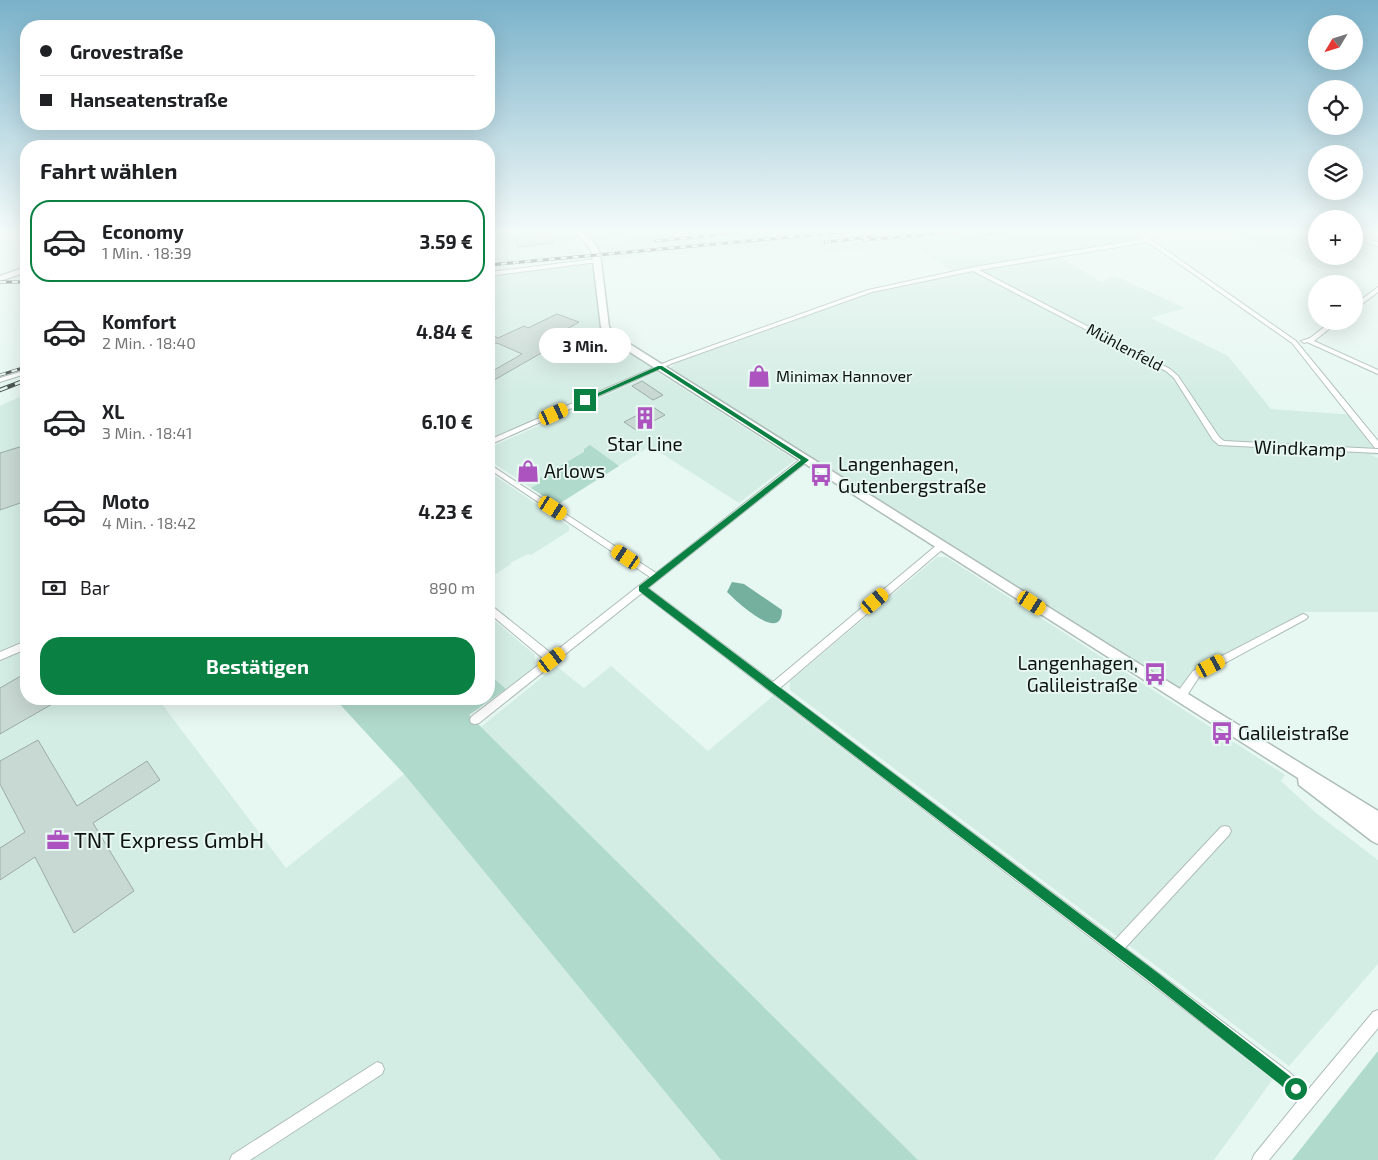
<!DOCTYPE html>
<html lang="de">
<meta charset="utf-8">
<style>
body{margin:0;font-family:"Exo 2",sans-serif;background:#f6f6f6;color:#202124;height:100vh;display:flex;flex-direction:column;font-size:19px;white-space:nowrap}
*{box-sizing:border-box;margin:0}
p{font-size:16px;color:#757577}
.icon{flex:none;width:28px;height:28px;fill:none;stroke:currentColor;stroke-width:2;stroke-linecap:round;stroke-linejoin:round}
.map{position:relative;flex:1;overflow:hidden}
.panel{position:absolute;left:20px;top:140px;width:475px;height:565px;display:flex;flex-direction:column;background:#fff;border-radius:20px;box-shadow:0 5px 20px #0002}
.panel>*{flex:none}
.top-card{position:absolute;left:20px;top:20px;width:475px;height:110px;border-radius:20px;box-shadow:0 5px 20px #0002;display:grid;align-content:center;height:110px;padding:0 20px;background:#fff}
.needle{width:32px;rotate:232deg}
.tools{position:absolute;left:1308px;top:15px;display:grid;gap:10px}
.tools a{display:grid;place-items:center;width:55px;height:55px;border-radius:50%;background:#fff;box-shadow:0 5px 20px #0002;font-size:25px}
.end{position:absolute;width:22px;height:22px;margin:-11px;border:6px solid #0b8043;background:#fff;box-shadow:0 0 0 2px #fff}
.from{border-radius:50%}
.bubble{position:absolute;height:35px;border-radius:18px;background:#fff;box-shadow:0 5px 20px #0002;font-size:16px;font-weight:700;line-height:35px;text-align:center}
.car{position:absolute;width:15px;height:30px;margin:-15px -8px;border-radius:6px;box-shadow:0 0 4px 1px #0007;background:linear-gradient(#f5c518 24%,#345 0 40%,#f5c518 0 76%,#345 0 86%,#f5c518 0)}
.top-card b{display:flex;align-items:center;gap:18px;height:48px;font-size:19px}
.top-card b+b{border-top:1px solid #e0e0e0}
.top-card i{width:12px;height:12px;background:#202124}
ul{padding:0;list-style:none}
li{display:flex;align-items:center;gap:15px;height:82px;margin:0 10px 8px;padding:0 10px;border:2px solid transparent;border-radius:20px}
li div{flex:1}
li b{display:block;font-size:19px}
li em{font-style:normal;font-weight:700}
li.selected{border-color:#0b8043}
li>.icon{width:45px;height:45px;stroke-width:1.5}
h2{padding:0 20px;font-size:22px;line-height:60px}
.pay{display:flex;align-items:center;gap:12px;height:55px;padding:0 20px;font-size:19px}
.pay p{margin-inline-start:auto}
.cta{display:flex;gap:10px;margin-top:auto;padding:10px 20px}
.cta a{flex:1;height:58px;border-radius:20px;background:#0b8043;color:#fff;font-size:20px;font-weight:700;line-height:58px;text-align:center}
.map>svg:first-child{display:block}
.built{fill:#d4ede4}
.green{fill:#b0dacc}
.water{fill:#75b09e}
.building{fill:#c8d8d2;stroke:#9caba6}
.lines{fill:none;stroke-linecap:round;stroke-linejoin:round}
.street-casing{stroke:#aebdb7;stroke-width:2}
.secondary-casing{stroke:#aebdb7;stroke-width:3}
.street{fill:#fff;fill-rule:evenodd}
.secondary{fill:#fff;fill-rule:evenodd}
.rail-far1-casing{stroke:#48504d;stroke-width:3}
.rail-casing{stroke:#48504d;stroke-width:4.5}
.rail-far1{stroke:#e7f7f2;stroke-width:2;stroke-dasharray:6;stroke-linecap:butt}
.rail{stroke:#e7f7f2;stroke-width:2.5;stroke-dasharray:8;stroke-linecap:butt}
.route{fill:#0b8043}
.labels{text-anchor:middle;stroke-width:4;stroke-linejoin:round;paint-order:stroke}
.far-street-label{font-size:16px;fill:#0e1311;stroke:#e7f7f2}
.far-poi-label{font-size:16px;fill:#0e1311;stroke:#e7f7f2;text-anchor:start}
.poi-label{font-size:19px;fill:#0e1311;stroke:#e7f7f2;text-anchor:start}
.street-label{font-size:19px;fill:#0e1311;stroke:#e7f7f2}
.near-poi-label{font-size:22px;fill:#0e1311;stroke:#e7f7f2;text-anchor:start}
</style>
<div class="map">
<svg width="1378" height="1160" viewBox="0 0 1378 1160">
<rect width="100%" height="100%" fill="#e7f7f2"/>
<!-- built -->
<g class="built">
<polygon points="492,229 566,229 578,240 570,241 567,249 582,248 586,257 489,267 489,258 504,256 504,252 497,244"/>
<polygon points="579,229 630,229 621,229 623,237 601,239 589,237"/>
<polygon points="723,229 1128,229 1141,238 1138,240 951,271 913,245 806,256 657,254 597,261 608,333 660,367 489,443 489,275 596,261 590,243"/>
<polygon points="1227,229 1296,229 1293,230 1315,238 1316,256 1350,256 1361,269 1320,268"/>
<polygon points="1059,256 1101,282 1115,276 1185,308 1151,318 1228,356 1271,409 1354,415 1378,446 1378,455 1371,455 1378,458 1378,612 1305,612 1194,673 1181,691 671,371 671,367 678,362 878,290"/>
<polygon points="657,372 795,460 739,503 650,446 557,505 489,460 489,448"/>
<polygon points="26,394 26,699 158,699 286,868 404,774 721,1160 0,1160 0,406"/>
<polygon points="489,472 569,526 569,531 531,555 528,554 510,563 511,564 489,578"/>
<polygon points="937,557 946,557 1285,775 1281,781 1316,813 1378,860 1378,964 1289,1066 790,690 790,681"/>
<polygon points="489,616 535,655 535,667 506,689 489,674"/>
<polygon points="556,666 584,688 611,666 708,751 773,696 1273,1079 1214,1160 918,1160 481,727"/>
</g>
<!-- green -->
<g class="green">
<polygon points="590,445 619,466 557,505 531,488 540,483 538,479 584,452 584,449"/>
<polygon points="489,674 506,689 469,715 918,1160 721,1160 404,774 335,699 489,699"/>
<polygon points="1378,1051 1378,1160 1292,1160"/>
</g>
<!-- water -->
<path class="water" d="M732 582 744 584 782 610C782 645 735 600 727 592Z"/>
<!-- building -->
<g class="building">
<polygon points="549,233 553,243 518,247 515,237"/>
<polygon points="557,314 579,322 548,340 557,344 489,383 489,373 522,354 497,343 489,347 489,334 498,338 524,326 528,328"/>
<polygon points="642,381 663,395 653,400 632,386"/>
<polygon points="653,407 665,415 636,430 624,422"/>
<polygon points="26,445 26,501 0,510 0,453"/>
<polygon points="26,673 26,699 61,699 0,734 0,688"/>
<polygon points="38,740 77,806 147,761 160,780 93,823 134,891 74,933 35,857 0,880 0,848 25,832 0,784 0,761"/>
</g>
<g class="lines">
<defs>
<g id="street">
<polygon points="1131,229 1136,229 1296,341 1378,441 1378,448 1375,448 1292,343 1148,242 979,270 1170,369 1178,376 1219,437 1224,441 1378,449 1378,453 1219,445 1213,440 1174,378 1166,371 973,271 872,292 673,363 489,445 489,440 669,361 868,290 974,267 1144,239"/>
<polygon points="1310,229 1316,229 1316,231 1310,230"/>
<polygon points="1354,236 1378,242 1378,246 1354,239"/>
<polygon points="596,259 599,261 598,262 489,276 489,272"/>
<polygon points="1378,287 1378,292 1354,310 1354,305"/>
<polygon points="1332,321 1339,321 1314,341 1378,370 1378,374 1307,342 1304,343 1301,341 1310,338"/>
<polygon points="20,372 23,374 22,375 0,382 0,378"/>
<polygon points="802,458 808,458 809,460 648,588 773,682 938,544 944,544 945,546 944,548 780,688 1115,940 1221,827 1225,826 1229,827 1231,831 1229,835 1125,948 1289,1072 1308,1090 1373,1012 1378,1010 1378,1028 1269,1160 1252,1160 1254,1155 1298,1101 1279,1082 642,593 479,723 475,724 471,723 470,720 471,717 545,660 489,613 489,605 492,606 552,654 650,577 489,469 489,464 656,573"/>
<polygon points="1303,614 1306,615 1308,617 1306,619 1199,677 1184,700 1180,701 1176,700 1175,697 1176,694 1193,671"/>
<polygon points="26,641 26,649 0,660 0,652"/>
<polygon points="377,1062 382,1064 384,1069 382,1074 250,1160 230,1160 232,1155"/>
</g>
<g id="secondary">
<polygon points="571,229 578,229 593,241 600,253 609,327 617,336 1115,649 1378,811 1378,844 1372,841 1299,785 1298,778 611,340 601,327 592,253 587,244"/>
<polygon points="26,267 26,272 0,281 0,276"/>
</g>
</defs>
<!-- street casing -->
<use href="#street" class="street-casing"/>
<!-- secondary casing -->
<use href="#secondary" class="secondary-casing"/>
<!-- street -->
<use href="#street" class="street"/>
<!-- secondary -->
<use href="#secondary" class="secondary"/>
<defs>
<g id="rail-far1">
<polyline points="980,235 1032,229"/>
<polyline points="864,240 988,229"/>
<polyline points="656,241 775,229"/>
<polyline points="825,242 870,237"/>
<polyline points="489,265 877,229"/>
<polyline points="0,282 26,282"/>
<polyline points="0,375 26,367"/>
</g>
<polyline id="rail" points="0,390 26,380"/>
</defs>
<!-- rail-far1 casing -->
<use href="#rail-far1" class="rail-far1-casing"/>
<!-- rail casing -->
<use href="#rail" class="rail-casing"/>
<!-- rail-far1 -->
<use href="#rail-far1" class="rail-far1"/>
<!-- rail -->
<use href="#rail" class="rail"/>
</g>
<!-- sky -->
<linearGradient id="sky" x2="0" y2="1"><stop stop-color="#7ab2ca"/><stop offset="0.59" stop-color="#f4fbf9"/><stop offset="1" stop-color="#f4fbf9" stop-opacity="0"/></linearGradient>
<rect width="1378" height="391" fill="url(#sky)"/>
<!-- route -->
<polygon class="route" points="658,366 662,366 809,460 648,588 1158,973 1300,1084 1302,1089 1300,1093 1296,1095 1291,1093 1149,981 639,591 639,586 801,460 660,369 587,401 582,400"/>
<!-- icons -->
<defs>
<symbol id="shop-bare" viewBox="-9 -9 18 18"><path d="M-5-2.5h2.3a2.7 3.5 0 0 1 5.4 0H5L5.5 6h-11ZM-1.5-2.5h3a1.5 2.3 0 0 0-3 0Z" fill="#ac53bf" stroke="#e7f7f2" stroke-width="2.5" paint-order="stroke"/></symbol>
<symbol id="building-bare" viewBox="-9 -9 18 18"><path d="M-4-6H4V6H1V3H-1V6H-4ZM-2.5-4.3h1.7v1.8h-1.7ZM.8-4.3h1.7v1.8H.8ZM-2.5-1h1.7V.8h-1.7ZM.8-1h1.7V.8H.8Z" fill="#ac53bf" stroke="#e7f7f2" stroke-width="2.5" paint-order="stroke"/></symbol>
<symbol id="bus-bare" viewBox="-9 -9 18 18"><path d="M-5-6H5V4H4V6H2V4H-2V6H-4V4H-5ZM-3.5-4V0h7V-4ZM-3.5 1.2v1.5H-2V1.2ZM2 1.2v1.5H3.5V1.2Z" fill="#ac53bf" stroke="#e7f7f2" stroke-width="2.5" paint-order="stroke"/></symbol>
<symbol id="office-bare" viewBox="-9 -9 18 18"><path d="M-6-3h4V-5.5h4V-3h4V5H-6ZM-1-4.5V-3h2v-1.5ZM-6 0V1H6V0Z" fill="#ac53bf" stroke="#e7f7f2" stroke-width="2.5" paint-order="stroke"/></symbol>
</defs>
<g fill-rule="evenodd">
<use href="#shop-bare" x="743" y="360" width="32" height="32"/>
<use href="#building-bare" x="629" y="402" width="32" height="32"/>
<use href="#shop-bare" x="512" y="455" width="32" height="32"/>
<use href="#bus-bare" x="805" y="459" width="32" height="32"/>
<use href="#bus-bare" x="1139" y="658" width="32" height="32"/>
<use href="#bus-bare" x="1206" y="717" width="32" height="32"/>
<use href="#office-bare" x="42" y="824" width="32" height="32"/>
</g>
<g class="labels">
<!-- far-street labels -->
<g class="far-street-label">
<text transform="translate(1125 347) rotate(28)" y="6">Mühlenfeld</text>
</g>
<!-- far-poi labels -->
<g class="far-poi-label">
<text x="776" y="382">Minimax Hannover</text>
</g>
<!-- poi labels -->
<g class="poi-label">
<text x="645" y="451" text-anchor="middle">Star Line</text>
<text x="838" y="471">Langenhagen,<tspan x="838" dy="22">Gutenbergstraße</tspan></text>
<text x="544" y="478">Arlows</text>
<text x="1138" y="670" text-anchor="end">Langenhagen,<tspan x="1138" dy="22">Galileistraße</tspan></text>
<text x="1238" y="740">Galileistraße</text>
</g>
<!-- street labels -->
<g class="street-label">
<text transform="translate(1300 448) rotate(2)" y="7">Windkamp</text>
</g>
<!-- near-poi labels -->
<g class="near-poi-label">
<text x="74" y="848">TNT Express GmbH</text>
</g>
</g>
</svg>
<div class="tools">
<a><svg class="needle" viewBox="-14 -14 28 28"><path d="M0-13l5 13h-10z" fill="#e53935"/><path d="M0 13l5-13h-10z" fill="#757577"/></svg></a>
<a><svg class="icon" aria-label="locate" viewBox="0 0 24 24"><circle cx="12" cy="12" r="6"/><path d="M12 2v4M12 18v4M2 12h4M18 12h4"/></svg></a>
<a><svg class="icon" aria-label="layers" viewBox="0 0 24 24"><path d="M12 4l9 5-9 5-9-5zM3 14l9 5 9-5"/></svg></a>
<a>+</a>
<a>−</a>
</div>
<i class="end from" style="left:1296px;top:1089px"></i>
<i class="end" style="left:585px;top:400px"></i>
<div class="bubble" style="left:539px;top:328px;width:92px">3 Min.</div>
<i class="car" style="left:554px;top:414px;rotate:65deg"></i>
<i class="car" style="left:553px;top:508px;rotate:123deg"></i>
<i class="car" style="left:626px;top:557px;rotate:304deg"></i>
<i class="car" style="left:875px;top:601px;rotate:50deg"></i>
<i class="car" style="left:1032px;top:603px;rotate:123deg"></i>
<i class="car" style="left:552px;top:660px;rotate:52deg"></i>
<i class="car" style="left:1211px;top:666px;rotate:62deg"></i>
<div class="top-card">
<b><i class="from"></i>Grovestraße</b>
<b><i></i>Hanseatenstraße</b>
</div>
<section class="panel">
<h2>Fahrt wählen</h2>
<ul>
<li class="selected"><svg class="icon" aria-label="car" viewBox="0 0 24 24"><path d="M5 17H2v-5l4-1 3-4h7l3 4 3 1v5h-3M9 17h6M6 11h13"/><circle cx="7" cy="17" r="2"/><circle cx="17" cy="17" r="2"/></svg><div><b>Economy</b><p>1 Min. · 18:39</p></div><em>3.59 €</em></li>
<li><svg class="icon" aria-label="car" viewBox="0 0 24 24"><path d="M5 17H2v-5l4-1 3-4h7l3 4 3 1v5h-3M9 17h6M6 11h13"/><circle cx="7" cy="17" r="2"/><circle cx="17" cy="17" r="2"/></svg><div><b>Komfort</b><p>2 Min. · 18:40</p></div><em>4.84 €</em></li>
<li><svg class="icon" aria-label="car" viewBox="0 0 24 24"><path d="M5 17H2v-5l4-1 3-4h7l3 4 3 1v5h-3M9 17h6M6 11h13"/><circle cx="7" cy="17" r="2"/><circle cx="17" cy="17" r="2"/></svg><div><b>XL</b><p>3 Min. · 18:41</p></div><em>6.10 €</em></li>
<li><svg class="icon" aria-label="car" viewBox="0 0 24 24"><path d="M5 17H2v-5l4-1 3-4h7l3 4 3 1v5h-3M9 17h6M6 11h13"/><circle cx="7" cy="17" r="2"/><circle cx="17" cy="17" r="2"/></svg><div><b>Moto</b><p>4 Min. · 18:42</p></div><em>4.23 €</em></li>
</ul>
<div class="pay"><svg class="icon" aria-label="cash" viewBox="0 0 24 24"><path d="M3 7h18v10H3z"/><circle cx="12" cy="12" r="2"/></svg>Bar<p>890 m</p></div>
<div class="cta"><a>Bestätigen</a></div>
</section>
</div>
